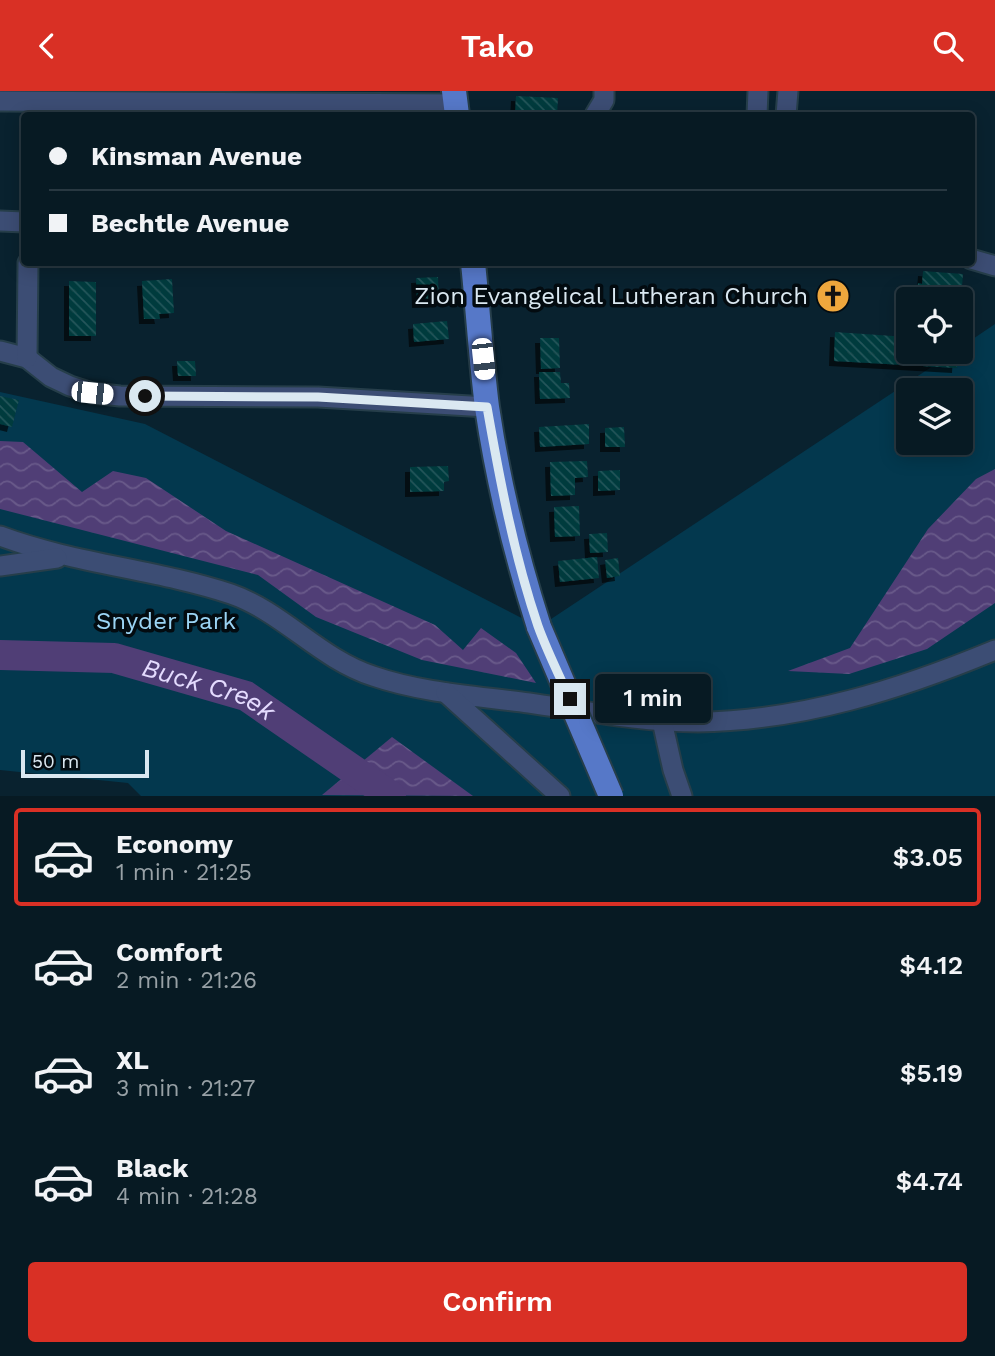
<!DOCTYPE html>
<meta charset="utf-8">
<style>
body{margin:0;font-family:"Work Sans",sans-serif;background:#10232b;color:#f1f3f6;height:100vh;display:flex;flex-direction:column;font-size:26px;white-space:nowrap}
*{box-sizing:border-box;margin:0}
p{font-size:23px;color:#98a1a6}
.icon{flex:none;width:38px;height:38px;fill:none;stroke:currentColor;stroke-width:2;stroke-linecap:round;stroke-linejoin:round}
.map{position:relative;height:705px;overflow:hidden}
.side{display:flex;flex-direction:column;background:#071a23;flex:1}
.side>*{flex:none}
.banner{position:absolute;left:21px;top:21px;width:954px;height:154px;border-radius:7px;box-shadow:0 4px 18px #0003,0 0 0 2px #283841;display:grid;align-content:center;height:154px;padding:0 28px;background:#071a23}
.controls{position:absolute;left:896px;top:196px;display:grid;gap:14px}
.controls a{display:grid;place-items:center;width:77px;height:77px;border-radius:7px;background:#071a23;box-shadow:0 4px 18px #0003,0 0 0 2px #283841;font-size:35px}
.scale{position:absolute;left:21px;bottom:18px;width:128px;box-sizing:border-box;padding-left:7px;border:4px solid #dae8f1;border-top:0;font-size:19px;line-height:24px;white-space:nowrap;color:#dae8f1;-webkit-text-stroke:5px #030b10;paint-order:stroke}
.end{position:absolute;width:32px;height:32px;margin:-16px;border:9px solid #dae8f1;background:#111;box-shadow:0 0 0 4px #111}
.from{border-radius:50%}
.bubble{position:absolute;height:49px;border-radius:7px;background:#071a23;box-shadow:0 4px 18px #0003,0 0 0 2px #283841;font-size:23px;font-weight:600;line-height:49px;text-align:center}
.car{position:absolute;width:21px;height:42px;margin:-21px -10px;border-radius:9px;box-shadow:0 0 5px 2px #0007;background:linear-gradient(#fff 24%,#345 0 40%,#fff 0 76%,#345 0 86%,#fff 0)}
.banner b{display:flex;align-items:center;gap:24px;height:66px;font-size:26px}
.banner b+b{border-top:2px solid #283841}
.banner i{width:18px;height:18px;background:#f1f3f6}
ul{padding:12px 0 0;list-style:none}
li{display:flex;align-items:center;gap:21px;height:98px;margin:0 14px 10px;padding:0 14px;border:4px solid transparent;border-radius:7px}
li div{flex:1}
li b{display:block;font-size:26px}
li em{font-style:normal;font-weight:600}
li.current{border-color:#d93025}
li>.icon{width:63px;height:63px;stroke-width:1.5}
.primary-button{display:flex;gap:14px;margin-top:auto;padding:14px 28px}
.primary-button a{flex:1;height:80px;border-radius:7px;background:#d93025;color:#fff;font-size:28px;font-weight:600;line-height:80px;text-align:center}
header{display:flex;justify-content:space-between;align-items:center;height:91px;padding:0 28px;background:#d93025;color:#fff;font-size:32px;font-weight:600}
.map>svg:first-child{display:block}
.park{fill:#03384e;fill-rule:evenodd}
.water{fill:url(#water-waves)}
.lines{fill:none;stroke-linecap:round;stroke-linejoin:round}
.river{stroke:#503e76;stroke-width:30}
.building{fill:url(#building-back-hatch);filter:url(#shadow)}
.minor-casing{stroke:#263e4a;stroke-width:23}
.major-casing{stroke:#263e4a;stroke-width:28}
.minor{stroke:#3c4d74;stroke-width:19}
.major{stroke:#5678c8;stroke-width:24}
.major-bridge-casing{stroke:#263e4a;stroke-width:28;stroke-linecap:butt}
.major-bridge{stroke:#5678c8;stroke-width:24}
.route{stroke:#dae8f1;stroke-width:9}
.labels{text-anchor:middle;stroke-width:7;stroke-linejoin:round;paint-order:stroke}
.poi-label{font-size:24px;fill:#dae8f1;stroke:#030b10;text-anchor:end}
.park-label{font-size:24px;fill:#9bd4f4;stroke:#030b10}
.water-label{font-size:26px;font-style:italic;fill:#e4dbfe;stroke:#030b10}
</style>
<header><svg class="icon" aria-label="back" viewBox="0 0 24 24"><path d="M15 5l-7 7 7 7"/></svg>Tako<svg class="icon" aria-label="search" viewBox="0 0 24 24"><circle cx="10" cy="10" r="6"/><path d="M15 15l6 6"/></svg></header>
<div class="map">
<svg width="995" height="705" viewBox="0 0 995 705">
<defs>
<pattern id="water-waves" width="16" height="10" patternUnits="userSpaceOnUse" patternTransform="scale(1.75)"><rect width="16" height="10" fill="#503e76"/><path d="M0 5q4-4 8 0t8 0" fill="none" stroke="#695a8a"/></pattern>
<pattern id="building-back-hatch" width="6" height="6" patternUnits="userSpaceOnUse" patternTransform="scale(1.75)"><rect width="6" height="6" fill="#003a3e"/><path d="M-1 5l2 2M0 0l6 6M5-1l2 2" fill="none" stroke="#25565a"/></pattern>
<filter id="shadow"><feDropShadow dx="-5" dy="5" stdDeviation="0" flood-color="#0009"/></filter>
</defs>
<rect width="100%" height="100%" fill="#09222f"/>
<!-- park -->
<path class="park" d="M995 233V705H141L128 692 0 679V301L145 333 539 536 954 261H961V256ZM908 299H961V352H908Z"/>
<!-- water -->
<g class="water">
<polygon points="0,350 23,351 82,401 113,380 146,387 226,440 435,534 463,559 481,537 516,562 536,592 422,569 316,526 258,484 0,418"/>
<polygon points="995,378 995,512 927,558 849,583 788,580 850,557 928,438 976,388"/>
<polygon points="392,646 473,705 322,704"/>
</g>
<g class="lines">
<!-- river -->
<path class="river" id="s1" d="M0 564 114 567 246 605 391 705"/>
</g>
<!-- building -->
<g class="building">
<polygon points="516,5 558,7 557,24 515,24"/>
<polygon points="923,180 963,183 962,196 970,196 967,242 961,241 961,208 917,208 918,192 922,193"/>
<polygon points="438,186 439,211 417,212 416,187"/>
<polygon points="172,188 174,222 159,223 160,228 144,228 142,190"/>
<polygon points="69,190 96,191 96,245 69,245"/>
<polygon points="447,230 449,248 414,251 413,233"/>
<polygon points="835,241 908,246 908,261 958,261 957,277 834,270"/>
<polygon points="540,247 559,247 560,277 541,278"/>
<polygon points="177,270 195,270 196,285 178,285"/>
<polygon points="539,281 560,281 561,292 569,292 570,307 540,308"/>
<polygon points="0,305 19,309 12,336 0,333"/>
<polygon points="589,333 589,353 540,356 539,336"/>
<polygon points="624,336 625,356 605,356 605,337"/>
<polygon points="587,370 588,386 575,387 575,404 551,405 550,371"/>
<polygon points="448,375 449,390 444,391 444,400 410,401 410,376"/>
<polygon points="620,379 620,399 598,400 598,380"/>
<polygon points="579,415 580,445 555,446 554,416"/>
<polygon points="607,442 608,461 590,462 589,443"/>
<polygon points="597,466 599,487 560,491 558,470"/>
<polygon points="618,467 620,485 607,487 605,469"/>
</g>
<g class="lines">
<defs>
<g id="minor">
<polyline points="0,10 456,13"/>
<polyline points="595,24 604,9 604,0"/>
<polyline points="757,24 758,0"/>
<polyline points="786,24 788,0"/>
<polyline points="0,130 24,131"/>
<polyline points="971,168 995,175"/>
<polyline points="0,260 27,267 51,286 70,295 92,302 120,305 318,306 487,316"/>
<polyline points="27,267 28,172"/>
<path d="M0 445C75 473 155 478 231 503 283 521 320 568 373 585 422 602 478 605 529 612 585 620 642 631 698 631 801 630 901 598 995 559"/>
<polyline points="0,475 57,467"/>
<polyline points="446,602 560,705"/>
<polyline points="662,630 673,679 682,705"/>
</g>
<g id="major">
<polyline points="454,0 457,24"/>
<path d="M473 172C478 220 481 268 487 316 498 391 516 464 539 536"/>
</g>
</defs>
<!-- minor casing -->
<use href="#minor" class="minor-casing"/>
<!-- major casing -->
<use href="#major" class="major-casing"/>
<!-- minor -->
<use href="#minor" class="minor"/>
<!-- major -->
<use href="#major" class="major"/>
<defs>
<polyline id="major-bridge" points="539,536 611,705"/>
</defs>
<!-- major-bridge casing -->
<use href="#major-bridge" class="major-bridge-casing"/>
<!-- major-bridge -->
<use href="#major-bridge" class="major-bridge"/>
</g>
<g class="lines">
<!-- route -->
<path class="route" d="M145 305 318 306 487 316C500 390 514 464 538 535 547 560 559 584 570 608"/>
</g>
<!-- icons -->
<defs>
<symbol id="church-disc" viewBox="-11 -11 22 22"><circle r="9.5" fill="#eea73d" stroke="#030b10"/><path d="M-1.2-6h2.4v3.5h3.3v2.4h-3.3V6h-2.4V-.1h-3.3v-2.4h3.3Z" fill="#111"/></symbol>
</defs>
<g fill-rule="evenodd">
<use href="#church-disc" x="814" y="186" width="38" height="38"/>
</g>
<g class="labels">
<!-- poi labels -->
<g class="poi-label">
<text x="808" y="213">Zion Evangelical Lutheran Church</text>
</g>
<!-- park labels -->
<g class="park-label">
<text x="166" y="538">Snyder Park</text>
</g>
<!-- water labels -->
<g class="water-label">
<text dy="9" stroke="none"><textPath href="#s1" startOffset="214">Buck Creek</textPath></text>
</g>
</g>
</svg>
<div class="controls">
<a><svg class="icon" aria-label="locate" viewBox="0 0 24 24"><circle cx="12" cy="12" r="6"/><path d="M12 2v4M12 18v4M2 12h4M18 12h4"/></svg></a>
<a><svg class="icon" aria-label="layers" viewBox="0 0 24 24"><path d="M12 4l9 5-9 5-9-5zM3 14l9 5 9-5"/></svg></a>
</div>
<div class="scale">50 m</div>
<i class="end from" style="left:145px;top:305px"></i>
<i class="end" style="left:570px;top:608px"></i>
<div class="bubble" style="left:595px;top:583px;width:116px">1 min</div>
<i class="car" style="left:483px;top:268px;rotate:174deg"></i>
<i class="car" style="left:92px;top:302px;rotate:96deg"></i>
<div class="banner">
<b><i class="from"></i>Kinsman Avenue</b>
<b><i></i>Bechtle Avenue</b>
</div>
</div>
<section class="side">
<ul>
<li class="current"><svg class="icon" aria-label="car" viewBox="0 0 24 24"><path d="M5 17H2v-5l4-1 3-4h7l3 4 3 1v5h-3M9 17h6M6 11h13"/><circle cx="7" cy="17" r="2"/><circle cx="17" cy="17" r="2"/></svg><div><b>Economy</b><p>1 min · 21:25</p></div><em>$3.05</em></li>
<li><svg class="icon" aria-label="car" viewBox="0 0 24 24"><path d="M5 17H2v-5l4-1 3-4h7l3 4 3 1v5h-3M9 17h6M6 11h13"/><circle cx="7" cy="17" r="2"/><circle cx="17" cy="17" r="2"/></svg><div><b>Comfort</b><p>2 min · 21:26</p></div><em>$4.12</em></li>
<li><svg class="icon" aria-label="car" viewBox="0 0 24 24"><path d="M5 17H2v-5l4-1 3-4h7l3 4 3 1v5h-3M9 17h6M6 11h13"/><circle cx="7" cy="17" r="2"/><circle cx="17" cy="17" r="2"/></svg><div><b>XL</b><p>3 min · 21:27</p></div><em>$5.19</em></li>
<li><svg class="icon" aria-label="car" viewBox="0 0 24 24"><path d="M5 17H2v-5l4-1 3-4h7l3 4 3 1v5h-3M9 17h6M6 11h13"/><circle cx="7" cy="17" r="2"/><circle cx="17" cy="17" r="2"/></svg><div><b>Black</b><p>4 min · 21:28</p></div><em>$4.74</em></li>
</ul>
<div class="primary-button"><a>Confirm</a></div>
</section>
